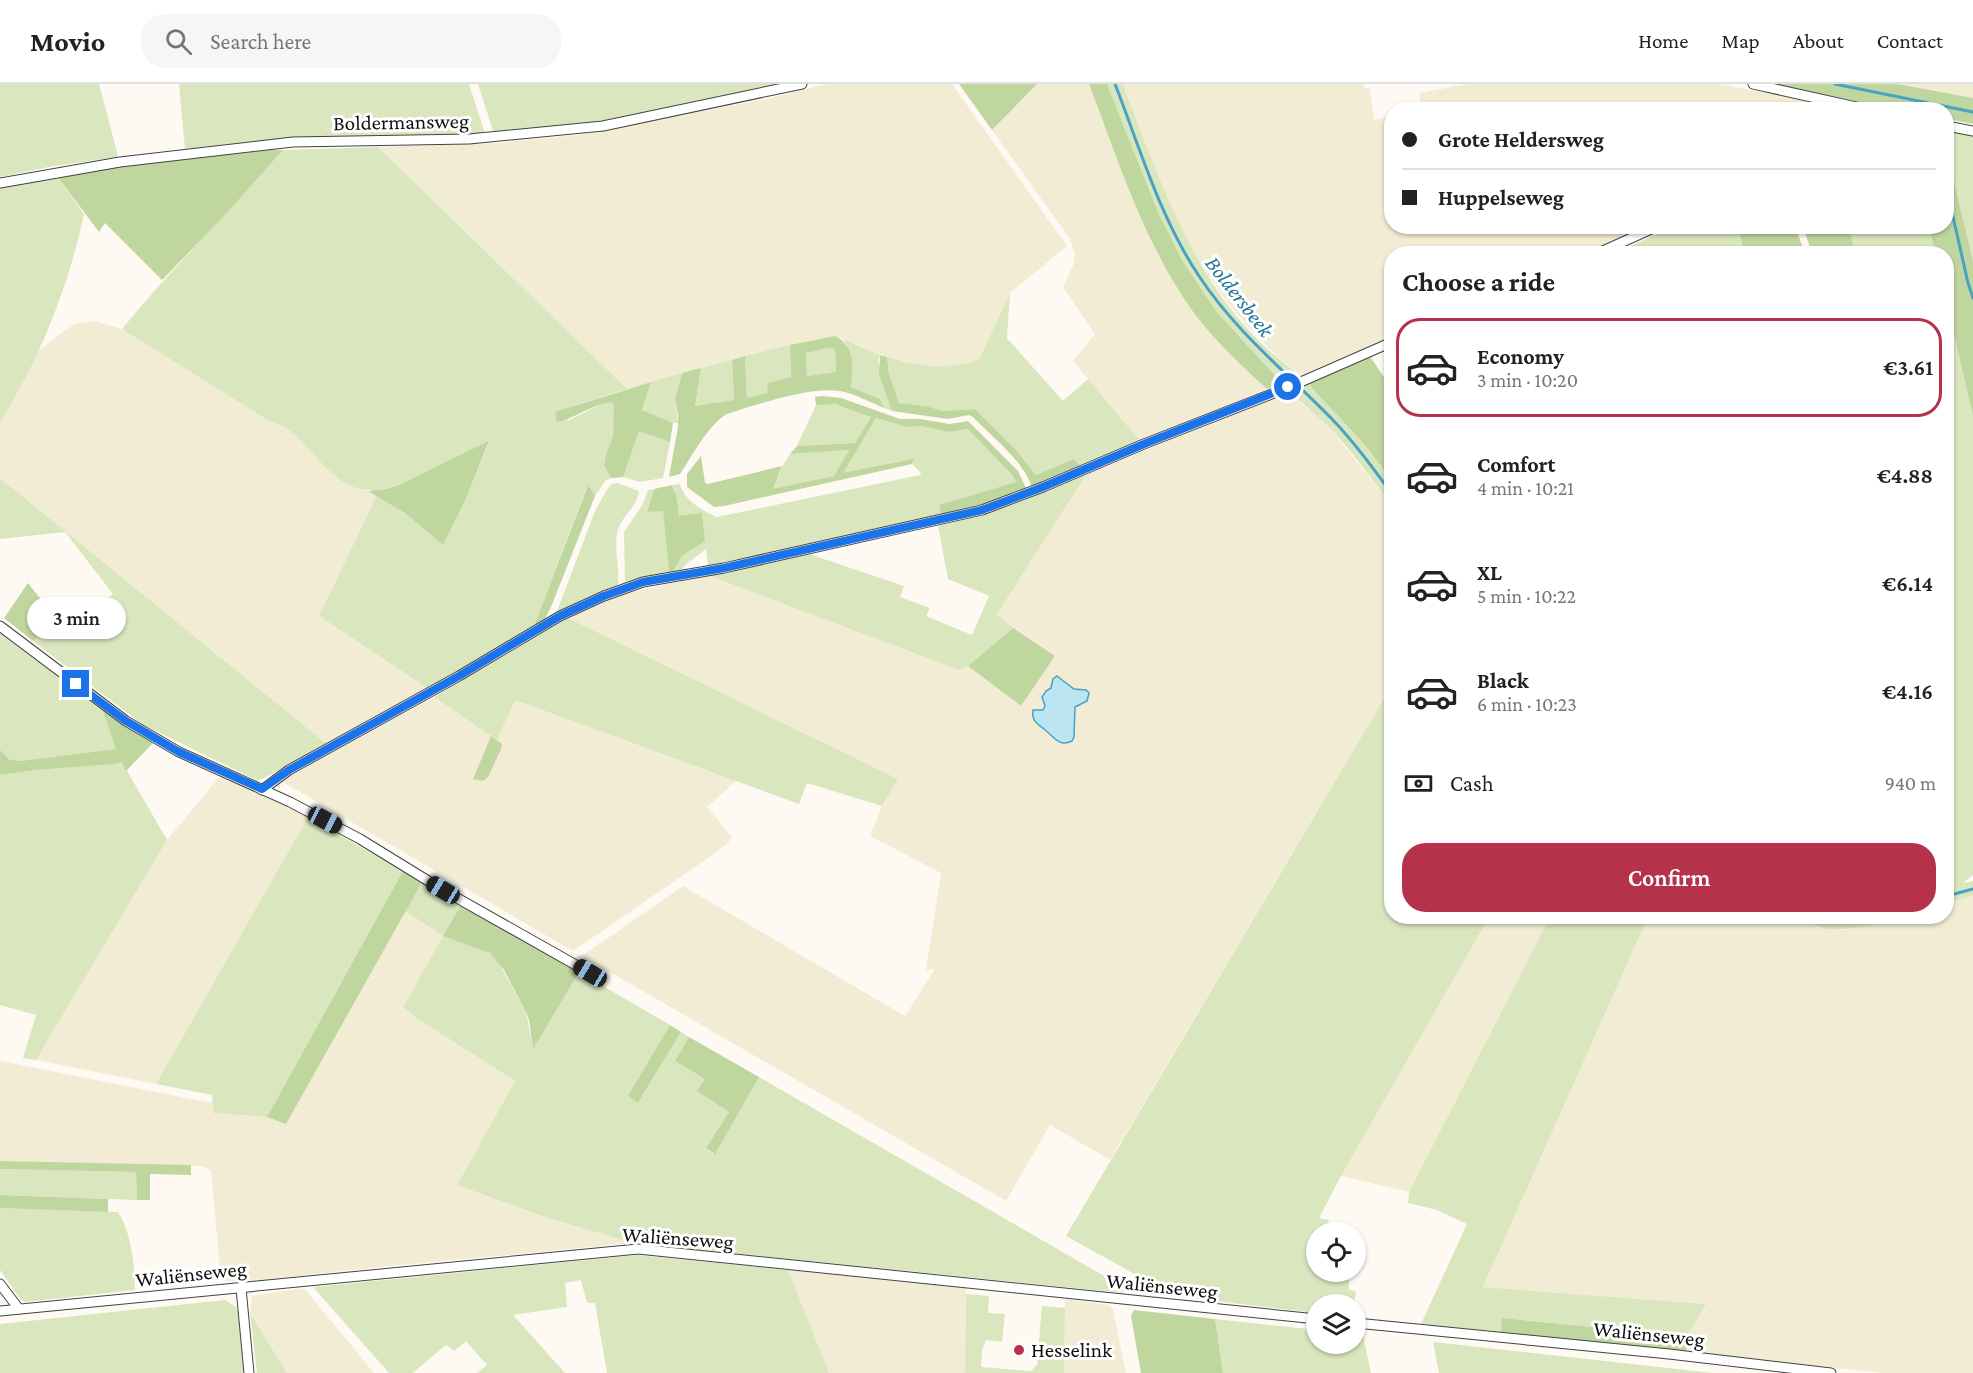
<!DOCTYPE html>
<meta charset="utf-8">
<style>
body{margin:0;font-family:"Crimson Pro",serif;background:#f6f6f6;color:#222;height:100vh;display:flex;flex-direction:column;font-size:22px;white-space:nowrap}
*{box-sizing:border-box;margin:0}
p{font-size:20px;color:#767676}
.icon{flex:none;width:33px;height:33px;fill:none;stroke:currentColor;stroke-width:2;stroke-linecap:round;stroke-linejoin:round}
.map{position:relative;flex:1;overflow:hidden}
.panel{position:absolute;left:1384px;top:162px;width:570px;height:678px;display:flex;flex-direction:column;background:#fff;border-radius:24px;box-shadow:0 2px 4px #0004}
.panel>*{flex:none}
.top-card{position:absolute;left:1384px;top:18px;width:570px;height:132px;border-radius:24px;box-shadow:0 2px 4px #0004;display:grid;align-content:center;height:132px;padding:0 18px;background:#fff}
.controls{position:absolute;left:1306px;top:1138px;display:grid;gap:12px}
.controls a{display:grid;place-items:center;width:60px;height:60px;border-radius:50%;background:#fff;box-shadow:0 2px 4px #0004;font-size:30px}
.end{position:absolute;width:27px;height:27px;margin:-14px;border:8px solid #1a73e8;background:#fff;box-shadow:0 0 0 3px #fff}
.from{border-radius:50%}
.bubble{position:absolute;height:42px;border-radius:21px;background:#fff;box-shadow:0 2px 4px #0004;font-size:20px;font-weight:600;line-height:42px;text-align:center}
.car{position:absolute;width:18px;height:36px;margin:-18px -9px;border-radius:8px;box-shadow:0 0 4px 2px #0007;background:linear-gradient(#222 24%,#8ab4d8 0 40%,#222 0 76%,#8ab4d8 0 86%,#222 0)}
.top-card b{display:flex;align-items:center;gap:21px;height:57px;font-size:22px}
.top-card b+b{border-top:2px solid #e0e0e0}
.top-card i{width:15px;height:15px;background:#222}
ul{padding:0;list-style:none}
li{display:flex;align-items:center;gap:18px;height:99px;margin:0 12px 9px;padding:0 6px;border:3px solid transparent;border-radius:24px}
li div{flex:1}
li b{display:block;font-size:22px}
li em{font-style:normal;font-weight:600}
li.selected{border-color:#b5324a}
li>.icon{width:54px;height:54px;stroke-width:1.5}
h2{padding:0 18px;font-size:27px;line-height:72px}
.pay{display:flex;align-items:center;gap:15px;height:66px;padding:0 18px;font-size:22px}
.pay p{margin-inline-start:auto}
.cta{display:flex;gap:12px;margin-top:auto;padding:12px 18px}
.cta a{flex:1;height:69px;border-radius:24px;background:#b5324a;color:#fff;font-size:24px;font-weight:600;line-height:69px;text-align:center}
header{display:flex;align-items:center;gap:36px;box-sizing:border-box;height:84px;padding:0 30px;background:#fff;border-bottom:2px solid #e0e0e0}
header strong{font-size:28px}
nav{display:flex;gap:33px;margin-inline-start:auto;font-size:21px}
.search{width:420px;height:54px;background:#f6f6f6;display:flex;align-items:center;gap:15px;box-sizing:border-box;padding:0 21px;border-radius:24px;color:#767676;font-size:22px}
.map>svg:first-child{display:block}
.farmland{fill:#f2ecd4;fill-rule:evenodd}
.green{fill:#d9e6be}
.forest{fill:#bfd69f;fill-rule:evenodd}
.water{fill:#bbe5f1;stroke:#48a2c3;stroke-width:1.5}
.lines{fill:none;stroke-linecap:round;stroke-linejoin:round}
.stream{stroke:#48a2c3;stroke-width:3}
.minor-casing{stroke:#424242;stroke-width:11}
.minor{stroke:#fff;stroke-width:9}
.route{stroke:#1a73e8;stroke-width:8}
.poi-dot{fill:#b5324a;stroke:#fff;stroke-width:2}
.labels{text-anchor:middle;stroke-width:6;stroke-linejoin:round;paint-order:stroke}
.street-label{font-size:21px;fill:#0f0f0f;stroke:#fff}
.poi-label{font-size:21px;fill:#0f0f0f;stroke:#fff;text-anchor:start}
.water-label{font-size:22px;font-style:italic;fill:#227498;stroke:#fff}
</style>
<header>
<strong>Movio</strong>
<div class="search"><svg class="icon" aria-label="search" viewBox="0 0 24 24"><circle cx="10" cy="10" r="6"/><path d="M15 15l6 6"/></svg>Search here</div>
<nav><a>Home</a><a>Map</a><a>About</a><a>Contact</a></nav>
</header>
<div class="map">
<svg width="1973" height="1289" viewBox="0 0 1973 1289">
<rect width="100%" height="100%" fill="#fefaf3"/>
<!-- farmland -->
<g class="farmland">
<polygon points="826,0 952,0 1067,162 1010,209 979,276 951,283 922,282 892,275 835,252 769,266 627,305 378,63 496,59 578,51 767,15"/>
<polygon points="1037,0 1089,0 1137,124 1157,169 1176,202 1209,247 1267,305 1141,358 1073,277 1095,250 1063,203 1073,182 1075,170 1070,155 992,46"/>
<polygon points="1123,0 1363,0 1365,5 1370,4 1374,36 1392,32 1392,142 1654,143 1589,169 1392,170 1392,252 1302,291 1281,276 1251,246 1227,218 1194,171 1165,111"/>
<polygon points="1467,0 1719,0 1853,25 1421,26 1420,9"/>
<polygon points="1898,0 1973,0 1973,14"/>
<polygon points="95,237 122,245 271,338 281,340 290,346 337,394 377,411 319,532 429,605 328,661 0,394 0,340 39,267 60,250 75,240"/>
<path d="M1285 307 1317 331 1329 343 1392 422V601L1110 1076 1050 1041 1006 1117 582 872 683 802 905 932 935 885 926 886 941 789 870 752 882 722 898 695 568 534 623 510 707 491 959 586 968 582 1021 622 1055 572 1013 544 997 530 1086 391ZM1057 592 1074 605 1086 607 1084 619 1075 622 1074 653 1052 654 1041 644 1038 626H1043L1045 622 1042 613 1046 607 1051 604 1053 595Z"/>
<polygon points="434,613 491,652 473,695 488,693 502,660 497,656 515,616 736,697 707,723 732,753 728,759 711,772 573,867 281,697"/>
<polygon points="221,691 308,733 156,1000 36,976 167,756"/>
<polygon points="1973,812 1973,1289 1883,1289 1686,1268 1687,1252 1706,1220 1483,1203 1648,833 1796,833 1818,844 1846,846 1898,833 1947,832 1947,819"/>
<polygon points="405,827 443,852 403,923 415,933 515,997 457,1101 551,1135 633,1159 370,1184 265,1196 221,1197 211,1086 202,1082 0,1077 0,977 212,1019 213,1029 267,1033 286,1039"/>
<polygon points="1489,833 1550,833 1409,1108 1341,1092"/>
<polygon points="788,1186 966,1204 965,1289 829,1289"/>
<polygon points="304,1204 374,1289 287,1289 250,1229 252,1212"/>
<polygon points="1065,1215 1109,1221 1113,1225 1126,1289 1064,1289"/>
</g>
<!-- green -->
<g class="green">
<polygon points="0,0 99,0 117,68 117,73 49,83 0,93"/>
<polygon points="179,0 469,0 485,50 265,56 185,65"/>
<polygon points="478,0 785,0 586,40 494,50"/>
<path d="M1107 0H1123C1164 108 1202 227 1305 294L1285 302 1216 227 1182 176 1165 146Z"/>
<polygon points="1947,47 1973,52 1973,177 1947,68"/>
<path d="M378 63 627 305 576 321 567 337 604 319H615L613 352 606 370 604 380 611 394 605 397 595 412 587 402 534 542 429 605 319 532 377 411 405 429 443 461 465 417 489 358 399 401C349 418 333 390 302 358 292 348 285 341 271 338L122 245C173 183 230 127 283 66Z"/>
<path d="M57 92 84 130C74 177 59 222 39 266 28 291 13 315 0 340V104Z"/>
<polygon points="1675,142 1738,143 1744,169 1612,170"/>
<polygon points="1849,143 1929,143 1935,169 1855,169"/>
<path d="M1010 209 1007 254 1063 317 1088 295 1141 358 1081 383 1074 375 1036 391 1016 366 975 325 943 327 926 322 899 319 889 290 887 273C919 283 947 286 979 276Z"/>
<polygon points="1947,220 1973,332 1973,791 1963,799 1973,797 1973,812 1947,819"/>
<path d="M843 255 880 271 878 277 892 327 884 324 880 315 851 303C855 285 853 271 843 255Z"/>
<polygon points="790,261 791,293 769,299 767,309 747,315 745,272"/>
<polygon points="828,264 835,265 836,288 807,292 806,269"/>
<polygon points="732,276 734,316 695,322 701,284"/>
<polygon points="682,289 675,315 678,339 673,339 642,326 651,298"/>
<path d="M1310 296 1311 303 1365 361 1392 397V422C1360 380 1330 335 1285 307Z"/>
<polygon points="828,319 842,322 871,333 855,359 797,362 816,321"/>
<path d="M876 334 907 343 921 342 949 348 968 345 1012 391 1016 398 940 421 942 432 708 482 706 465 684 482 682 487 673 488 682 472 705 457 679 432 676 409 674 410 672 401 680 400C684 416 702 427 717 433L920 391 921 389 912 380 914 377 842 390Z"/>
<polygon points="639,346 670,358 663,394 640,398 623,393"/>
<polygon points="849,366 834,392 773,406 782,383 790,370"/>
<polygon points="1086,391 997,530 1013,544 968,582 959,586 707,491 809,470 904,502 900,513 930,524 926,532 972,551 989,512 948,495 938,442 1025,416"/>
<polygon points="0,394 328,661 264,694 258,696 252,694 142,640 33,557 85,513 95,525 113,510 65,448 0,455"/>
<path d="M617 399 639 407C637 424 620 433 617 449 614 466 620 485 618 503L556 530 595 427 608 404 612 400Z"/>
<polygon points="654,405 647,427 663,426 669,489 625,499 624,448 643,420 648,406"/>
<polygon points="568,534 898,695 882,722 807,699 799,720 515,616 497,656 434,613"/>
<path d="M0 544 102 625 116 665 20 677C11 676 6 674 0 666Z"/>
<polygon points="1392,601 1392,832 1489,833 1341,1092 1319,1134 1329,1136 1326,1149 1317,1149 1317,1188 1319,1190 1349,1193 1349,1206 1356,1207 1354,1221 1317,1221 1317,1229 1174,1212 1066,1152"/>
<polygon points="122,678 167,756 36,976 23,974 36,931 0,921 0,691 36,686 116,680"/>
<polygon points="308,733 403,787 267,1033 213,1029 212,1011 156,1000"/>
<polygon points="422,798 461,821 443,852 485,866 496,874 526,928 533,964 579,888 670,941 629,1012 639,1018 681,948 689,953 675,977 705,995 698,1007 729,1028 706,1064 714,1070 759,993 1120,1201 1124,1209 633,1159 551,1135 457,1101 515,997 415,933 403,923 443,852 405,827"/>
<polygon points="1550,833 1648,833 1483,1203 1706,1220 1687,1252 1503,1234 1501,1248 1421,1240 1467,1140 1437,1126 1408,1119 1409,1108"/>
<path d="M1796 833H1898C1861 843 1831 855 1796 833Z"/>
<polygon points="0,1085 136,1088 137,1116 0,1111"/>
<path d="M0 1124 118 1128C132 1150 134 1180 135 1206L25 1218 20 1215 0 1186Z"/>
<polygon points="637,1171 788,1186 829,1289 607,1289 595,1219 587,1219 581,1196 565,1199 567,1223 513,1231 565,1289 477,1289 487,1281 466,1257 454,1267 446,1261 413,1289 389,1289 313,1203"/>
<polygon points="966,1210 989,1212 988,1229 1005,1230 1002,1258 986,1256 982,1266 981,1283 1031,1287 1037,1281 1042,1222 1065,1224 1064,1289 965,1289"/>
<polygon points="225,1216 236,1223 238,1228 244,1289 0,1289 0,1240"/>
<polygon points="250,1229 287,1289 257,1289"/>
<polygon points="1215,1235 1317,1246 1317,1260 1356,1260 1356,1250 1363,1251 1371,1289 1223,1289"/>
<polygon points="1433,1258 1713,1289 1439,1289"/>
</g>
<!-- forest -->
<g class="forest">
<polygon points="959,0 1037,0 992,46"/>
<path d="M1089 0H1107L1160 133 1182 176 1216 227 1282 299 1267 305C1241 281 1215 257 1194 229 1144 160 1119 78 1089 0Z"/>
<polygon points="1761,0 1898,0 1973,14 1973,40 1947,35 1947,26 1896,25"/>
<polygon points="268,66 283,66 224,132 162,196 105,139 99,148 57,92 119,82"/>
<polygon points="1947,68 1973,177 1973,332 1947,220 1947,170 1935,169 1929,143 1947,142"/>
<polygon points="1738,143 1795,143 1805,169 1744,169"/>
<polygon points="1803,143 1849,143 1855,169 1814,169 1810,163"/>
<path d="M835 252C855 261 854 285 851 303L880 315 884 324C870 318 855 310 840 307 810 302 756 321 727 330 709 340 692 372 680 390L669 393 678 343V332L675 315 682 289 701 284 695 322 734 316 732 276 745 272 747 314 767 309 768 299 791 293 790 261ZM828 264 835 265 836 288 807 292 806 269Z"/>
<path d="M880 271 887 273 889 290 899 319 926 322 943 327 975 325 1016 366 1036 391 1074 375 1081 383 1032 404C1024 377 992 353 973 333L969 331 948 335 892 327 879 290Z"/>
<polygon points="1369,271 1392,305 1392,397 1365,361 1311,303 1310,296"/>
<path d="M651 298 642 326 673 339 670 358 639 347 623 393 611 394 604 381 606 370 613 352 614 319C598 316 575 335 557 338L555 328Z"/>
<polygon points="822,312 841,314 900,335 920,335 950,340 968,337 1018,387 1027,406 991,419 942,432 939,421 1016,398 1012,391 968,345 949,348 921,342 907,343 876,334 843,389 914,375 912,380 724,422 714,423 687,403 687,390 701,372 705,399 708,400 782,382 773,405 834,392 849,366 790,370 797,362 855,359 871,333 835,320 816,321 815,313"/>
<polygon points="489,357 465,417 443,461 405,429 368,407 386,405 399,401"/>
<polygon points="588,401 595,412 551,523 545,535 534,542"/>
<polygon points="672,401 674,409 676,409 679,432 702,429 705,457 682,472 673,488 669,489 663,427 647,428 654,405"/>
<polygon points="28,499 57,536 33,557 4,534"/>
<polygon points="1013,544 1055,572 1021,622 968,582"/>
<polygon points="102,625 153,659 126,687 122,678 116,680 36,686 0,691 0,666 9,675 20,677 116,665"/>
<polygon points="491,652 502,660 501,665 488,693 483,697 473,695"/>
<polygon points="403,787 422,798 286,1040 267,1033"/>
<polygon points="461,821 579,888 533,965 529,936 526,928 504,886 490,869 443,852"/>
<polygon points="670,941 681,948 638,1019 628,1012"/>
<polygon points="689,953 759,993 715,1070 706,1064 729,1028 697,1007 705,995 675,977"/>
<polygon points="0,1077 191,1081 191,1091 150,1090 150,1116 137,1116 136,1088 0,1085"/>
<polygon points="0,1111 108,1115 108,1128 0,1124"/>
<polygon points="1134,1226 1215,1235 1223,1289 1141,1289 1131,1232"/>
<polygon points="1502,1234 1687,1252 1686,1268 1501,1248"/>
</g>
<!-- water -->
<path class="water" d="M1057 592 1074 605 1086 606 1089 609 1087 617 1075 623 1074 653 1072 657C1059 663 1055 654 1045 646 1038 640 1031 637 1033 626H1043L1045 622 1042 613 1046 607 1051 604 1053 595Z"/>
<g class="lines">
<!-- stream -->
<g class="stream">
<path d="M1115 0C1140 64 1160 134 1199 192 1235 247 1286 288 1332 335 1354 358 1373 384 1392 410"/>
<polyline points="1835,0 1973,28"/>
<polyline points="1947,106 1968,199 1973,214"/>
<polyline points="1947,812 1973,805"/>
<path d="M1807 832C1828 843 1850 838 1871 832"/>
</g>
<defs>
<g id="minor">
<polyline points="1753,0 1870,26"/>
<polyline points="1947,42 1973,47"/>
<polyline points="0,99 120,78 293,58 469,55 603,42 802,0"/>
<polyline points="1596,170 1658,142"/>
<polyline points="0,542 126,637 179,668 290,718 360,755 443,806 590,889"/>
<polyline points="262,706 289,686 459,592 560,532 604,512 643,498 724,484 982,426 1043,403 1144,360 1287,304 1392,258"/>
<polyline points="0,1200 19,1225"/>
<polyline points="241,1204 249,1289"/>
<polyline points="0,1227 638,1165 1317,1235"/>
<polyline points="1356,1239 1669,1270 1831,1289"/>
</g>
</defs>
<!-- minor casing -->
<use href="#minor" class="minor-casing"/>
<!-- minor -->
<use href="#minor" class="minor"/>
</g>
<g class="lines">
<!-- route -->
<polyline class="route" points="76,600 126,637 179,668 262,705 289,686 459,592 560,532 604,512 643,498 724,484 982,426 1043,403 1144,360 1288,303"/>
</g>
<!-- markers -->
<circle class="poi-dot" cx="1019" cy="1266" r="6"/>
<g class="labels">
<!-- street labels -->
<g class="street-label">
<text transform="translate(401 38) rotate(-1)" y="7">Boldermansweg</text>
<text transform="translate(678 1154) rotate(4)" y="7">Waliënseweg</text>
<text transform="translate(191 1190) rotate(-6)" y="7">Waliënseweg</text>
<text transform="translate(1162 1202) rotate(6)" y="7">Waliënseweg</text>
<text transform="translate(1649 1250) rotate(6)" y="7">Waliënseweg</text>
</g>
<!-- poi labels -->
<g class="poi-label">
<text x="1031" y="1273">Hesselink</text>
</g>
<!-- water labels -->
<g class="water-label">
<text transform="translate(1240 212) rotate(52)" y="8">Boldersbeek</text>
</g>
</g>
</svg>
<div class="controls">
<a><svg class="icon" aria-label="locate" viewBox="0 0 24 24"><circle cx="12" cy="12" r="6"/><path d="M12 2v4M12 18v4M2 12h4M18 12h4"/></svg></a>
<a><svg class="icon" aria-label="layers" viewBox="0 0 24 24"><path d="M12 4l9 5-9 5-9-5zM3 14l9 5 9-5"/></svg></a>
</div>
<i class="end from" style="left:1288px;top:303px"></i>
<i class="end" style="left:76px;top:600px"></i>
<div class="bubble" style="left:27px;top:513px;width:99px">3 min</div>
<i class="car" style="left:325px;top:736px;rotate:118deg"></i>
<i class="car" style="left:443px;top:806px;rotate:301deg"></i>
<i class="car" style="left:590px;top:889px;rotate:301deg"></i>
<div class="top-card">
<b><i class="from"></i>Grote Heldersweg</b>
<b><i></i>Huppelseweg</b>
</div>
<section class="panel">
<h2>Choose a ride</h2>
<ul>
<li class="selected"><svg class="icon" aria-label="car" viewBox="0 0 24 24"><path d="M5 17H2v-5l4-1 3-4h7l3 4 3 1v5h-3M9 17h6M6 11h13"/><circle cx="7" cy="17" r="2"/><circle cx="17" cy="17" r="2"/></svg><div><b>Economy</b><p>3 min · 10:20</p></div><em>€3.61</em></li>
<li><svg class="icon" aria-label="car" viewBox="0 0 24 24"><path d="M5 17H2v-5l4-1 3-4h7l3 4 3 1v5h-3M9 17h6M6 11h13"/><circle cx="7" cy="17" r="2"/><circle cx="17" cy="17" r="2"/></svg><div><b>Comfort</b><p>4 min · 10:21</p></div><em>€4.88</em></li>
<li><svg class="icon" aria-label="car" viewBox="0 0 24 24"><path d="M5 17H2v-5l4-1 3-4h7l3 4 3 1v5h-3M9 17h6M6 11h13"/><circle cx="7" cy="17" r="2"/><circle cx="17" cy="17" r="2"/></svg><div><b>XL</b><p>5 min · 10:22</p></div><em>€6.14</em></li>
<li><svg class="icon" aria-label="car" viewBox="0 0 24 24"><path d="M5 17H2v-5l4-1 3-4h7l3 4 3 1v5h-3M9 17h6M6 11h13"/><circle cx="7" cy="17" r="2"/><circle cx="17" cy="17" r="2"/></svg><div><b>Black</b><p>6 min · 10:23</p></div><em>€4.16</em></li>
</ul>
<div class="pay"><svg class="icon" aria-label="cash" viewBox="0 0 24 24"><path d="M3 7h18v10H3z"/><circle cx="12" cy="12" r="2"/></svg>Cash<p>940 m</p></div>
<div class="cta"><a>Confirm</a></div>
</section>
</div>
